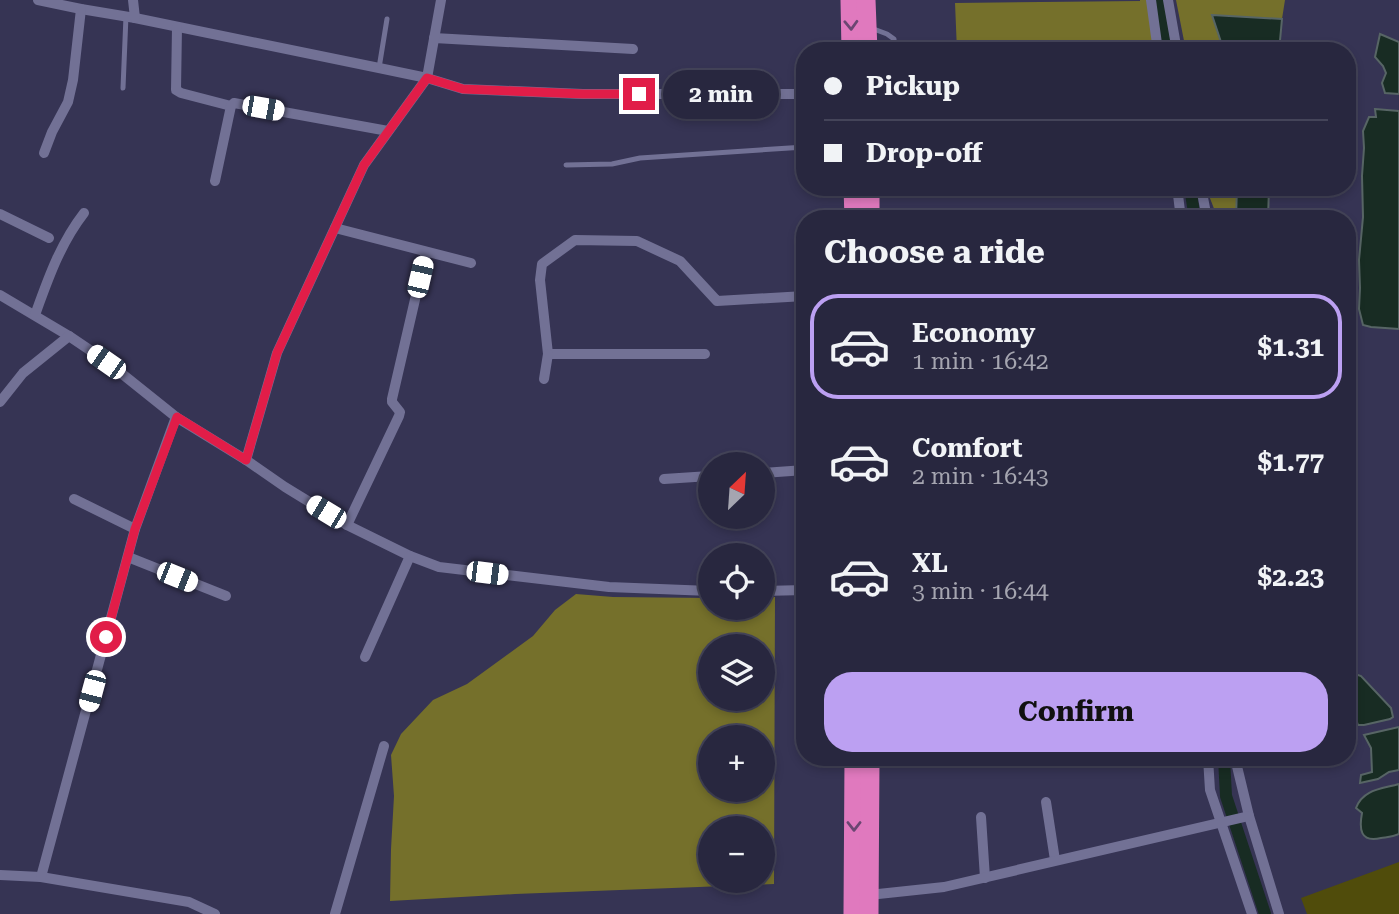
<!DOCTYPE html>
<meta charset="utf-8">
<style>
body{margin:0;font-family:"Roboto Serif",serif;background:#34334a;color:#f1f3f6;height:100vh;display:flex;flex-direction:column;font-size:26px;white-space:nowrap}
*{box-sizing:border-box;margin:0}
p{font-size:23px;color:#a5a5b0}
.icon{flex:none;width:38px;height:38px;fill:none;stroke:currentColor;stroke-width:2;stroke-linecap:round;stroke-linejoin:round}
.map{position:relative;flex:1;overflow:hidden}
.side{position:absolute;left:796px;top:210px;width:560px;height:556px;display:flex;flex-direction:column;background:#28273f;border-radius:28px;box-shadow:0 4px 10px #0003,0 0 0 2px #444459}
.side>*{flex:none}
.hud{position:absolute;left:796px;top:42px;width:560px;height:154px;border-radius:28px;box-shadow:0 4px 10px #0003,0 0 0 2px #444459;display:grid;align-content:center;height:154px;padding:0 28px;background:#28273f}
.needle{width:46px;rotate:25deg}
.buttons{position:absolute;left:698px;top:452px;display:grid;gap:14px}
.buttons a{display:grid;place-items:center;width:77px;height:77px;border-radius:50%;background:#28273f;box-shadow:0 4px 10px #0003,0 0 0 2px #444459;font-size:35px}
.end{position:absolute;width:32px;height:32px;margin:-16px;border:9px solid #e11d48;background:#fff;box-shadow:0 0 0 4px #fff}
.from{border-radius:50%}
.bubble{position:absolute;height:49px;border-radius:24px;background:#28273f;box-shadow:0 4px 10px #0003,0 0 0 2px #444459;font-size:23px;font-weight:700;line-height:49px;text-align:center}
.car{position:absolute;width:21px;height:42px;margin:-21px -10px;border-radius:9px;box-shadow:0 0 5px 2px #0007;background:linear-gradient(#fff 24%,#345 0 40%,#fff 0 76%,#345 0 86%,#fff 0)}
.hud b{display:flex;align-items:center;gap:24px;height:66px;font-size:26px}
.hud b+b{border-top:2px solid #444459}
.hud i{width:18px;height:18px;background:#f1f3f6}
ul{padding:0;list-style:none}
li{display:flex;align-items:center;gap:21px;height:105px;margin:0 14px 10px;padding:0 14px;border:4px solid transparent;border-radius:28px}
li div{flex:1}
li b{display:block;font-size:26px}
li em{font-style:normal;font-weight:700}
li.active{border-color:#bca0f2}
li>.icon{width:63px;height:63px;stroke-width:1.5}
h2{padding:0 28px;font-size:32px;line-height:84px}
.cta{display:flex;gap:14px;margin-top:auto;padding:14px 28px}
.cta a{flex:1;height:80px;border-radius:28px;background:#bca0f2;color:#111;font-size:28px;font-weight:700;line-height:80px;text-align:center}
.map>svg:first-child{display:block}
.green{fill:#504c0b}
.forest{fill:#75702b;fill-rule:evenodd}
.water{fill:#182c23;stroke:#576565;stroke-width:2}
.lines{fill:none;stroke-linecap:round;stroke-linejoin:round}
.canal{stroke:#182c23;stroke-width:12}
.service{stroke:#727195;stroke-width:5}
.minor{stroke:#727195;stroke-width:10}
.trunk{stroke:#e079be;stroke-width:19}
.oneway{stroke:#6b4672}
.route{stroke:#e11d48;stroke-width:9}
</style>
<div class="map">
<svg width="1399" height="914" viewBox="0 0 1399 914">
<rect width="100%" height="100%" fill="#363454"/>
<!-- green -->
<polygon class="green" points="1399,862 1399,914 1307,914 1301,898"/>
<!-- forest -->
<g class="forest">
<polygon points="1140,0 1149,0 1157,51 957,51 955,3 1140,1"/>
<polygon points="1176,0 1285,0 1282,19 1212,15 1224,51 1186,51"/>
<polygon points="1207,187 1237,187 1236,219 1218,219 1208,193"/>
<path d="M576 594 613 597 710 598V607H763V597H775L774 884 515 894 390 901 391 849 394 796 391 755 401 734 433 700 467 684 533 636 555 610ZM710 646H763V698H710ZM710 737H763V789H710ZM710 828H763V880H710Z"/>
</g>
<!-- water -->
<g class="water">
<polygon points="1212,15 1282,19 1279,51 1224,51"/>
<polygon points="1380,34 1399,42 1399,94 1385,93 1382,83 1386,73 1383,66 1375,57"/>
<polygon points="1375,109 1399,111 1399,329 1371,327 1363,325 1359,309 1360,288 1359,260 1363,217 1362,176 1364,148 1363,131 1369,117 1376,117"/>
<polygon points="1237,187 1269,187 1268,219 1236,219"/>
<polygon points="1355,674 1361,676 1391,708 1393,717 1390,719 1364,725 1358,725 1348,697 1348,680"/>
<polygon points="1399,727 1399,770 1389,772 1378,779 1360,783 1361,775 1372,772 1371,748 1364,735"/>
<path d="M1399 784V834C1393 837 1388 837 1381 838 1360 843 1359 829 1362 813L1356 808C1363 789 1382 789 1399 784Z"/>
</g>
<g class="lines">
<!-- canal -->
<g class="canal">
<polyline points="1158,0 1166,51"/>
<polyline points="1190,187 1195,219"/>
<polyline points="1224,758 1226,796 1265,914"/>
</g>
<!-- service -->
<g class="service">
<polyline points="871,28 887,34 894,39 895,51"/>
<polyline points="379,68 387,19"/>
<polyline points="123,88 126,16"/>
<polyline points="566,165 612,164 640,158 805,147"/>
</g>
<!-- minor -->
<g class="minor">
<polyline points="38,0 81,9 135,18 379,68 427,78 463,89 583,94 805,94"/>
<polyline points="133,0 135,18"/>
<polyline points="1151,0 1158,51"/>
<polyline points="1168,0 1177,51"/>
<polyline points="177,27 176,90 181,93 231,106"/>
<polyline points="434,38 633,49"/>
<polyline points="44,153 52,132 68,102 73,80 81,9"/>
<polyline points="215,181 231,106 234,103 388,131"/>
<polyline points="1177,187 1181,219"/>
<polyline points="1201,187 1207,219"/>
<polyline points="0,214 49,238"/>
<polyline points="335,228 471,263"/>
<polyline points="0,295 69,336 106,361 176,417 246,460 285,487 347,525 410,556 439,567 609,587 710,591"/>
<path d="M35 315C48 279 60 244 84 213"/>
<polyline points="705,354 548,354 540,280 542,264 575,240 637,241 680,261 717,301 805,296"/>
<polyline points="544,379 548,354"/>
<polyline points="0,402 23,373 69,336"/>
<polyline points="246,460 277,353 364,165 427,78 441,0"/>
<polyline points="763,473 805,470"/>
<polyline points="664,479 710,476"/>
<polyline points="74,499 135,529"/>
<polyline points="347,525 399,416 400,412 392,402 392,399 426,252"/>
<polyline points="128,557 226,596"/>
<polyline points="763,591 805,590"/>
<polyline points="365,657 410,556"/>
<polyline points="1208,758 1210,790 1252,914"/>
<polyline points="1235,758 1249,816 1279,914"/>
<polyline points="1046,802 1055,860"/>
<polyline points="981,817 985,878"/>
<polyline points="0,875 41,877 189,902 215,914"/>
<polyline points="41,877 135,529 176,417"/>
<polyline points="869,895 944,887 1249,816"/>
<polyline points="335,914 384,746"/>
</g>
<!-- trunk -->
<g class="trunk">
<polyline points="850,0 851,51"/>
<polyline points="866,0 868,51"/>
<polyline points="853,187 854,219"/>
<polyline points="870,187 870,219"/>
<polyline points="853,914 854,758"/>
<polyline points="869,914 870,758"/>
</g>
</g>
<!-- one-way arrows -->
<defs><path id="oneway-chevron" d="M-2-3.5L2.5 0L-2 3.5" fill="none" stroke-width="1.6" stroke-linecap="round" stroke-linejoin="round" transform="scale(1.75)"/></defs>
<g class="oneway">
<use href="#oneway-chevron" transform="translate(851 25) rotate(88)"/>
<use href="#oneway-chevron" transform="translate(854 826) rotate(90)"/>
</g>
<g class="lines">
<!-- route -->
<polyline class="route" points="106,637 135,529 177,417 246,460 277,353 364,165 427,78 463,89 583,94 639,94"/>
</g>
</svg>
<div class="buttons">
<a><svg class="needle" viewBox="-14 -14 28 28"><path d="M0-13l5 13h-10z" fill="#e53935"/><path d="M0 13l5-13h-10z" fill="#a5a5b0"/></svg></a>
<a><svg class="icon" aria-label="locate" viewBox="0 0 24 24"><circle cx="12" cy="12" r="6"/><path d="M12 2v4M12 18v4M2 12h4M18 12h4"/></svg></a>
<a><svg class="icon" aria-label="layers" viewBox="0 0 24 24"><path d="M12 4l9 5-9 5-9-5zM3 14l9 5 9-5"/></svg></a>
<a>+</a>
<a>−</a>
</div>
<i class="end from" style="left:106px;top:637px"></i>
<i class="end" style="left:639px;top:94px"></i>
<div class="bubble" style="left:663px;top:70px;width:116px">2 min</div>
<i class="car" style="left:263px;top:108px;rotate:100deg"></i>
<i class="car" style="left:420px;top:277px;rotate:13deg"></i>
<i class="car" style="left:106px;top:362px;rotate:305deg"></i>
<i class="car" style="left:326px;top:512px;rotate:301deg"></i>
<i class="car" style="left:487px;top:573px;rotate:97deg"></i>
<i class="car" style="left:177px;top:577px;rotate:112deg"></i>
<i class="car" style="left:92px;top:691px;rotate:195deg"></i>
<div class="hud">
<b><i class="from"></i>Pickup</b>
<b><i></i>Drop-off</b>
</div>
<section class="side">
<h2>Choose a ride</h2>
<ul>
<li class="active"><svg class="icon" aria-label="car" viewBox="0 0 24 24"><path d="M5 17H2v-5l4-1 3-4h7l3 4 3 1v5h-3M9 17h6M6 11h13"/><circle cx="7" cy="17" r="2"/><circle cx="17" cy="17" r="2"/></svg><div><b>Economy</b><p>1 min · 16:42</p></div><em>$1.31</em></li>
<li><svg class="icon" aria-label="car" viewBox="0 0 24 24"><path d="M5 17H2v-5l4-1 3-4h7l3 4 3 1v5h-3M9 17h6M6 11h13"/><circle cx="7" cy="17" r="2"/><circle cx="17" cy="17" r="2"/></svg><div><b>Comfort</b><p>2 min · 16:43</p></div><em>$1.77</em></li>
<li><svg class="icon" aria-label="car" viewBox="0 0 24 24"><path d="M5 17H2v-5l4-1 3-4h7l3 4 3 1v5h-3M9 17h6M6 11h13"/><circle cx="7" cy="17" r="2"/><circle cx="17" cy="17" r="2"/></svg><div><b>XL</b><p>3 min · 16:44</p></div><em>$2.23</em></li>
</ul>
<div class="cta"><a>Confirm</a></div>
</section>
</div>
